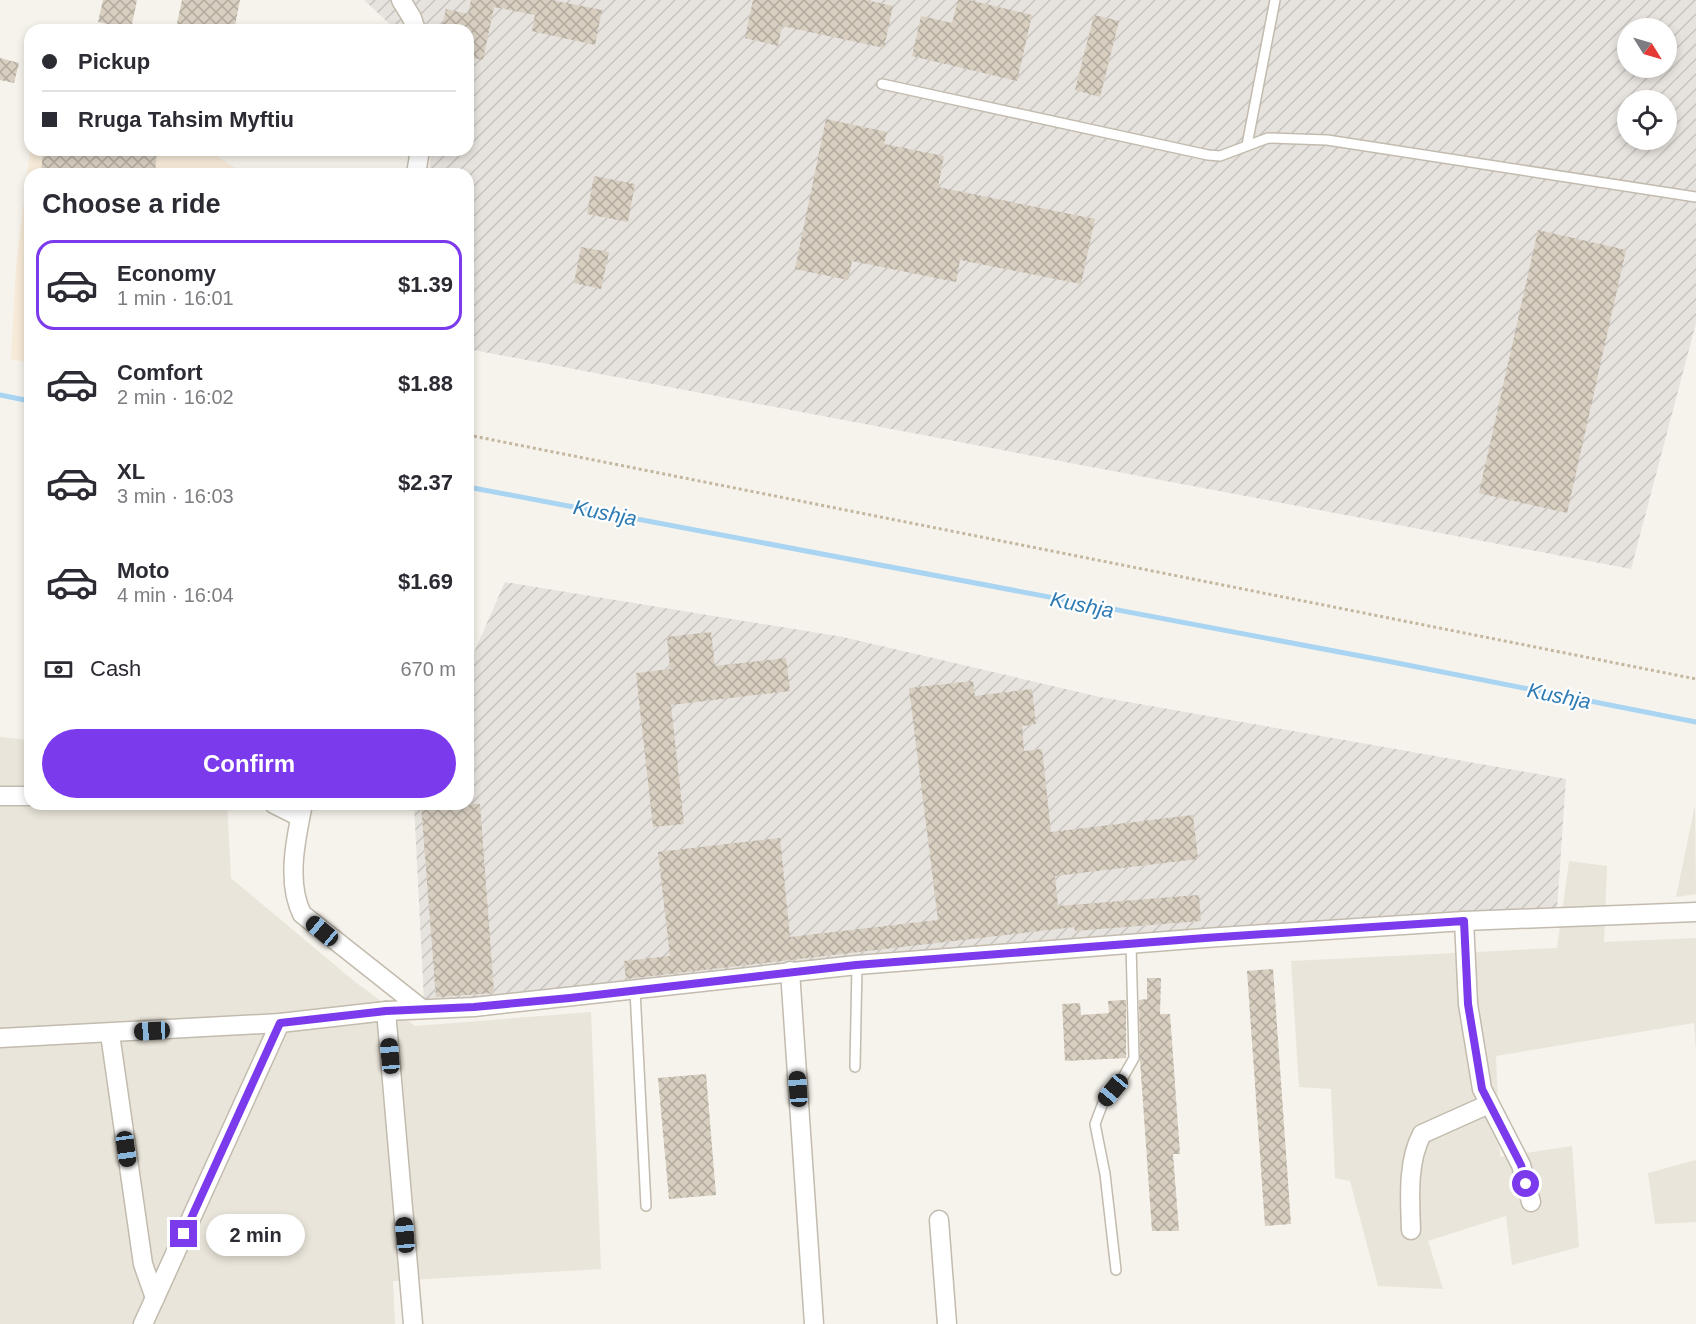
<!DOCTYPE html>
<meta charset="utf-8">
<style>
body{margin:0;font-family:Helvetica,sans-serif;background:#f2f2f3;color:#2b2b33;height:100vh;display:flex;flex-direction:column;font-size:22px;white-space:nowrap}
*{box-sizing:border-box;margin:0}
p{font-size:20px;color:#7c7c81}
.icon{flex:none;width:33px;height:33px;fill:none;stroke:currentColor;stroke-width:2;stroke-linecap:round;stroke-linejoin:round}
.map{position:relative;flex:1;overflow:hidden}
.drawer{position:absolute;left:24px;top:168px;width:450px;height:642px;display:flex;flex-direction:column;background:#fff;border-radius:18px;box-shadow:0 3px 9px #0003}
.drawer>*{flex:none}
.banner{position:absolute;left:24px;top:24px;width:450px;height:132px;border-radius:18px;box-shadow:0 3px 9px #0003;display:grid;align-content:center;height:132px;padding:0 18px;background:#fff}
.needle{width:39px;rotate:127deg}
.fabs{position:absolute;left:1617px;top:18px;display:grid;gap:12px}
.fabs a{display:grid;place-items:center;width:60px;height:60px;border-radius:50%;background:#fff;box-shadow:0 3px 9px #0003;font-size:30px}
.end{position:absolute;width:27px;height:27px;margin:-14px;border:8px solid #7c3aed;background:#fff;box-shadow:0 0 0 3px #fff}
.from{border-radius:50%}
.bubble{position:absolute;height:42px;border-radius:21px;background:#fff;box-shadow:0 3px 9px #0003;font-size:20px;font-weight:600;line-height:42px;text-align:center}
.car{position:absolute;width:18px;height:36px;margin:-18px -9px;border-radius:8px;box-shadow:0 0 4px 2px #0007;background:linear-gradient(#222 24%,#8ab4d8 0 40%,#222 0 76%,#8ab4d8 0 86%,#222 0)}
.banner b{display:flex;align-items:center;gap:21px;height:57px;font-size:22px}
.banner b+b{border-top:2px solid #e1e1e2}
.banner i{width:15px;height:15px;background:#2b2b33}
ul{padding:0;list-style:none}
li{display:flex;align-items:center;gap:18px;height:90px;margin:0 12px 9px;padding:0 6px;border:3px solid transparent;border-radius:18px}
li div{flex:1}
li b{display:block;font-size:22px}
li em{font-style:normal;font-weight:600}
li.current{border-color:#7c3aed}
li>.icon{width:54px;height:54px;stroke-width:1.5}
h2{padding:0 18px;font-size:27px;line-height:72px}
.pay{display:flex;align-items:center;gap:15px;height:66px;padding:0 18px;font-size:22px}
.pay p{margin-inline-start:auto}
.action{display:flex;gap:12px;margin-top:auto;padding:12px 18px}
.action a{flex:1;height:69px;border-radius:36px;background:#7c3aed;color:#fff;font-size:24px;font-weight:600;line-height:69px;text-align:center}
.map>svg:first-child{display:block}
.residential{fill:#eae5da}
.commercial{fill:#f7ead8}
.industrial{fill:url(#industrial-furrows);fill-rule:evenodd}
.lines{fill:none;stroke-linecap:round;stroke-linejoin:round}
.stream{stroke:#a9d4f2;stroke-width:5}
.building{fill:url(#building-cross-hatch)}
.lane-casing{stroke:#c2bbae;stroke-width:12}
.street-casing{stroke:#c2bbae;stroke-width:21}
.path{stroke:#c4b79f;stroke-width:3;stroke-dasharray:3 3;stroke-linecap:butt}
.lane{stroke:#fff;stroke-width:9}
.street{stroke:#fff;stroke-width:18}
.route{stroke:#7c3aed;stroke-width:8}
.labels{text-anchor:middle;stroke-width:4.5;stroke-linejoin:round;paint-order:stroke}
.water-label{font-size:21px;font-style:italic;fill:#2e7ab2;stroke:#fff}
</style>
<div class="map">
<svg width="1696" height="1324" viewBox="0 0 1696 1324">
<defs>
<pattern id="industrial-furrows" width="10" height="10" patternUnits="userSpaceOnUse" patternTransform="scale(1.5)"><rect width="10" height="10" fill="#e6e2dd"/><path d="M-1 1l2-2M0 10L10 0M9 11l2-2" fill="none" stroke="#c7c3be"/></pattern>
<pattern id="building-cross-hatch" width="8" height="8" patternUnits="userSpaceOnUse" patternTransform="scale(1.5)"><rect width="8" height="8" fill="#d8cfc1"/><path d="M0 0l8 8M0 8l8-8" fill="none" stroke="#b1aa9e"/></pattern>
</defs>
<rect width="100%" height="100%" fill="#f6f3ec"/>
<!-- residential -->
<g class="residential">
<polygon points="0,737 30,740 30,804 227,804 231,878 354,981 415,1026 591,1012 601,1269 393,1281 395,1324 0,1324"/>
<polygon points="1695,805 1696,894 1676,897"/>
<polygon points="1569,861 1607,866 1604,942 1696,938 1696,1051 1694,1023 1496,1056 1500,1157 1572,1146 1579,1247 1512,1265 1506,1216 1428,1241 1443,1289 1378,1286 1350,1181 1335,1178 1331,1089 1299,1087 1291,961 1557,948"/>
<polygon points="1696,1160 1696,1222 1655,1224 1648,1173"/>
</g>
<!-- commercial -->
<polygon class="commercial" points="30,150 208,150 244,174 30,174 30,363 11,359 16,266"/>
<!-- industrial -->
<g class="industrial">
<path d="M364 0H1696V323L1631 569 468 349V174H429L431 150H468V30H396ZM1628 28H1666V68H1628ZM1628 100H1666V140H1628Z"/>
<polygon points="505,582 843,637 1100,697 1566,779 1557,909 491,1001 424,1001 414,804 468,804 468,666"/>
</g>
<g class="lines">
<!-- stream -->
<g class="stream">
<polyline points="0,395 30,401"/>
<polyline points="468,487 1387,661 1696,722"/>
</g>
</g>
<!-- building -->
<g class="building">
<polygon points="103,0 137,0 131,29 98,22"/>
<polygon points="182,0 240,0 234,30 187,30 176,28"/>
<polygon points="471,0 551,0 602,10 595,45 532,31 535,15 494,7 483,60 468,57 468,30 441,30 446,9 468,14"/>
<polygon points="753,0 866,0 893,6 884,48 782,26 778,46 745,38"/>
<polygon points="958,0 969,0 1032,15 1017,81 912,56 921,16 952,23"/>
<polygon points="1094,15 1119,21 1100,97 1075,90"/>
<polygon points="0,58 19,63 14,83 0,80"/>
<polygon points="826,119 887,132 884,144 944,156 938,187 1095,219 1081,284 960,260 956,282 852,261 848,280 795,269"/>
<polygon points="43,150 157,150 155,174 41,174"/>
<polygon points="594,176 635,184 628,222 587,214"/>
<polygon points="1538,230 1626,250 1567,513 1479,493"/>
<polygon points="581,247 609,252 601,289 574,283"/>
<polygon points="711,632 715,666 786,658 790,691 671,705 684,824 653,827 636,673 670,669 667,637"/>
<polygon points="973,681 975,696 1032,689 1036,724 1022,726 1024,751 1042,749 1051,832 1193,815 1198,859 1055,876 1058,906 1199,895 1201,921 1075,931 1074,927 626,979 624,961 670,956 658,852 780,838 790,937 938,920 909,688"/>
<polygon points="421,804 480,804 494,993 436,997"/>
<polygon points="1273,969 1291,1224 1265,1226 1247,971"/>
<polygon points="1147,978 1161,978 1160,1014 1170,1014 1180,1154 1173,1154 1179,1231 1152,1231 1140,1060 1139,1000 1147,999"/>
<polygon points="1126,1000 1126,1058 1065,1061 1062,1004 1080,1003 1081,1015 1109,1013 1108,1001"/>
<polygon points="706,1074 716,1195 669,1199 658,1078"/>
</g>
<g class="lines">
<defs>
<g id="lane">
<polyline points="882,84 1208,155 1220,156 1268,138 1327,140 1696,197"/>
<polyline points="1247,145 1275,0"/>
<polyline points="635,990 646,1206"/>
<polyline points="855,1067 857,965"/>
<polyline points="1116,1270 1105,1174 1095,1124 1104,1100 1122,1079 1134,1058 1131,945"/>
</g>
<g id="street">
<polyline points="401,0 412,18 416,30"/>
<polyline points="416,174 420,150"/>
<polyline points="0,796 30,796"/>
<polyline points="274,804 300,817"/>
<path d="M303 804C296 838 286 882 302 914L422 1009"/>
<polyline points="1464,921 1468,1004 1482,1089 1521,1165 1531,1202"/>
<polyline points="790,971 814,1324"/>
<polyline points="386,1011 413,1324"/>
<polyline points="110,1034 143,1264 155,1298"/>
<polyline points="0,1038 280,1023 386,1011 474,1007 857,965 1205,938 1464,921 1696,912"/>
<polyline points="939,1220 947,1324"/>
<path d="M1411 1230C1410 1199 1407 1162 1422 1134L1489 1104"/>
<polyline points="143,1324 280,1023"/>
</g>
</defs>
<!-- lane casing -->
<use href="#lane" class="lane-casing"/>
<!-- street casing -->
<use href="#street" class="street-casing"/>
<!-- path -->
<polyline class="path" points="468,435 1696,679"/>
<!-- lane -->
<use href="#lane" class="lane"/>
<!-- street -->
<use href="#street" class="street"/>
</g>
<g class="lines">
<!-- route -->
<polyline class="route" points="184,1234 280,1023 386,1011 474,1007 570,998 856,965 1205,938 1464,921 1468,1004 1482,1089 1521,1165 1526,1184"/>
</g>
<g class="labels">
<!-- water labels -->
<g class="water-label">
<text transform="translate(605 513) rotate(11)" y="7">Kushja</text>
<text transform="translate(1082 605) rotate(11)" y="7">Kushja</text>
<text transform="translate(1559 696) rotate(11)" y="7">Kushja</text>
</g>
</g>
</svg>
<div class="fabs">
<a><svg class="needle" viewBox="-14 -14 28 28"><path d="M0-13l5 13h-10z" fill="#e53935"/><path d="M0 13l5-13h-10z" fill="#7c7c81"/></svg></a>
<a><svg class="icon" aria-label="locate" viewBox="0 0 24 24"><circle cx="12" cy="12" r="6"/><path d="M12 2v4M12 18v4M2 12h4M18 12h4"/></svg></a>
</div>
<i class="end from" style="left:1526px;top:1184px"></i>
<i class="end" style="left:184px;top:1234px"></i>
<div class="bubble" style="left:206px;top:1214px;width:99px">2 min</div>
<i class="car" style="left:322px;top:931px;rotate:310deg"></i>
<i class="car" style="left:152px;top:1031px;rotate:267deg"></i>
<i class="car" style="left:390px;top:1056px;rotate:355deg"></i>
<i class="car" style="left:798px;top:1089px;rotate:356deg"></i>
<i class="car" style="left:1113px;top:1090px;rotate:220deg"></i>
<i class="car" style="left:126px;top:1149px;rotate:172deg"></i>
<i class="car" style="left:405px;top:1235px;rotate:355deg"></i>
<div class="banner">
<b><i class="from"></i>Pickup</b>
<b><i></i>Rruga Tahsim Myftiu</b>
</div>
<section class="drawer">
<h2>Choose a ride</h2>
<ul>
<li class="current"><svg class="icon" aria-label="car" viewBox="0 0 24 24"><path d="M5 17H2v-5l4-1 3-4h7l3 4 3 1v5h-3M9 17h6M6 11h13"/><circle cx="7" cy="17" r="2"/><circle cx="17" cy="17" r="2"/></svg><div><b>Economy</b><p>1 min · 16:01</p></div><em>$1.39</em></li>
<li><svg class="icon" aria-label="car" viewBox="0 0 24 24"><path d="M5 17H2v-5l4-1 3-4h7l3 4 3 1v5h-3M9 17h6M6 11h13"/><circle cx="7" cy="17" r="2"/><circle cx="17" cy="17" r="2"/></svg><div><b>Comfort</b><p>2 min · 16:02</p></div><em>$1.88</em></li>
<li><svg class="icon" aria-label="car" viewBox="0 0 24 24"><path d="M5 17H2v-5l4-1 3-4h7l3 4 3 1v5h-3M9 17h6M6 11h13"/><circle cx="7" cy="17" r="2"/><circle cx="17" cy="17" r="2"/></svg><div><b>XL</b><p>3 min · 16:03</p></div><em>$2.37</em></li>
<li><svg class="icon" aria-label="car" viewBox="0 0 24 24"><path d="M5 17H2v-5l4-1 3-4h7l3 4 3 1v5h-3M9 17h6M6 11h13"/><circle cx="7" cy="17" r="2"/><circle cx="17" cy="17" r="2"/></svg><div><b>Moto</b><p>4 min · 16:04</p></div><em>$1.69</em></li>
</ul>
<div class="pay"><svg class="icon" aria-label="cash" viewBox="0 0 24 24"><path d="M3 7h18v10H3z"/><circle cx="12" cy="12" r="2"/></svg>Cash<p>670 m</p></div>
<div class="action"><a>Confirm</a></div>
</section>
</div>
